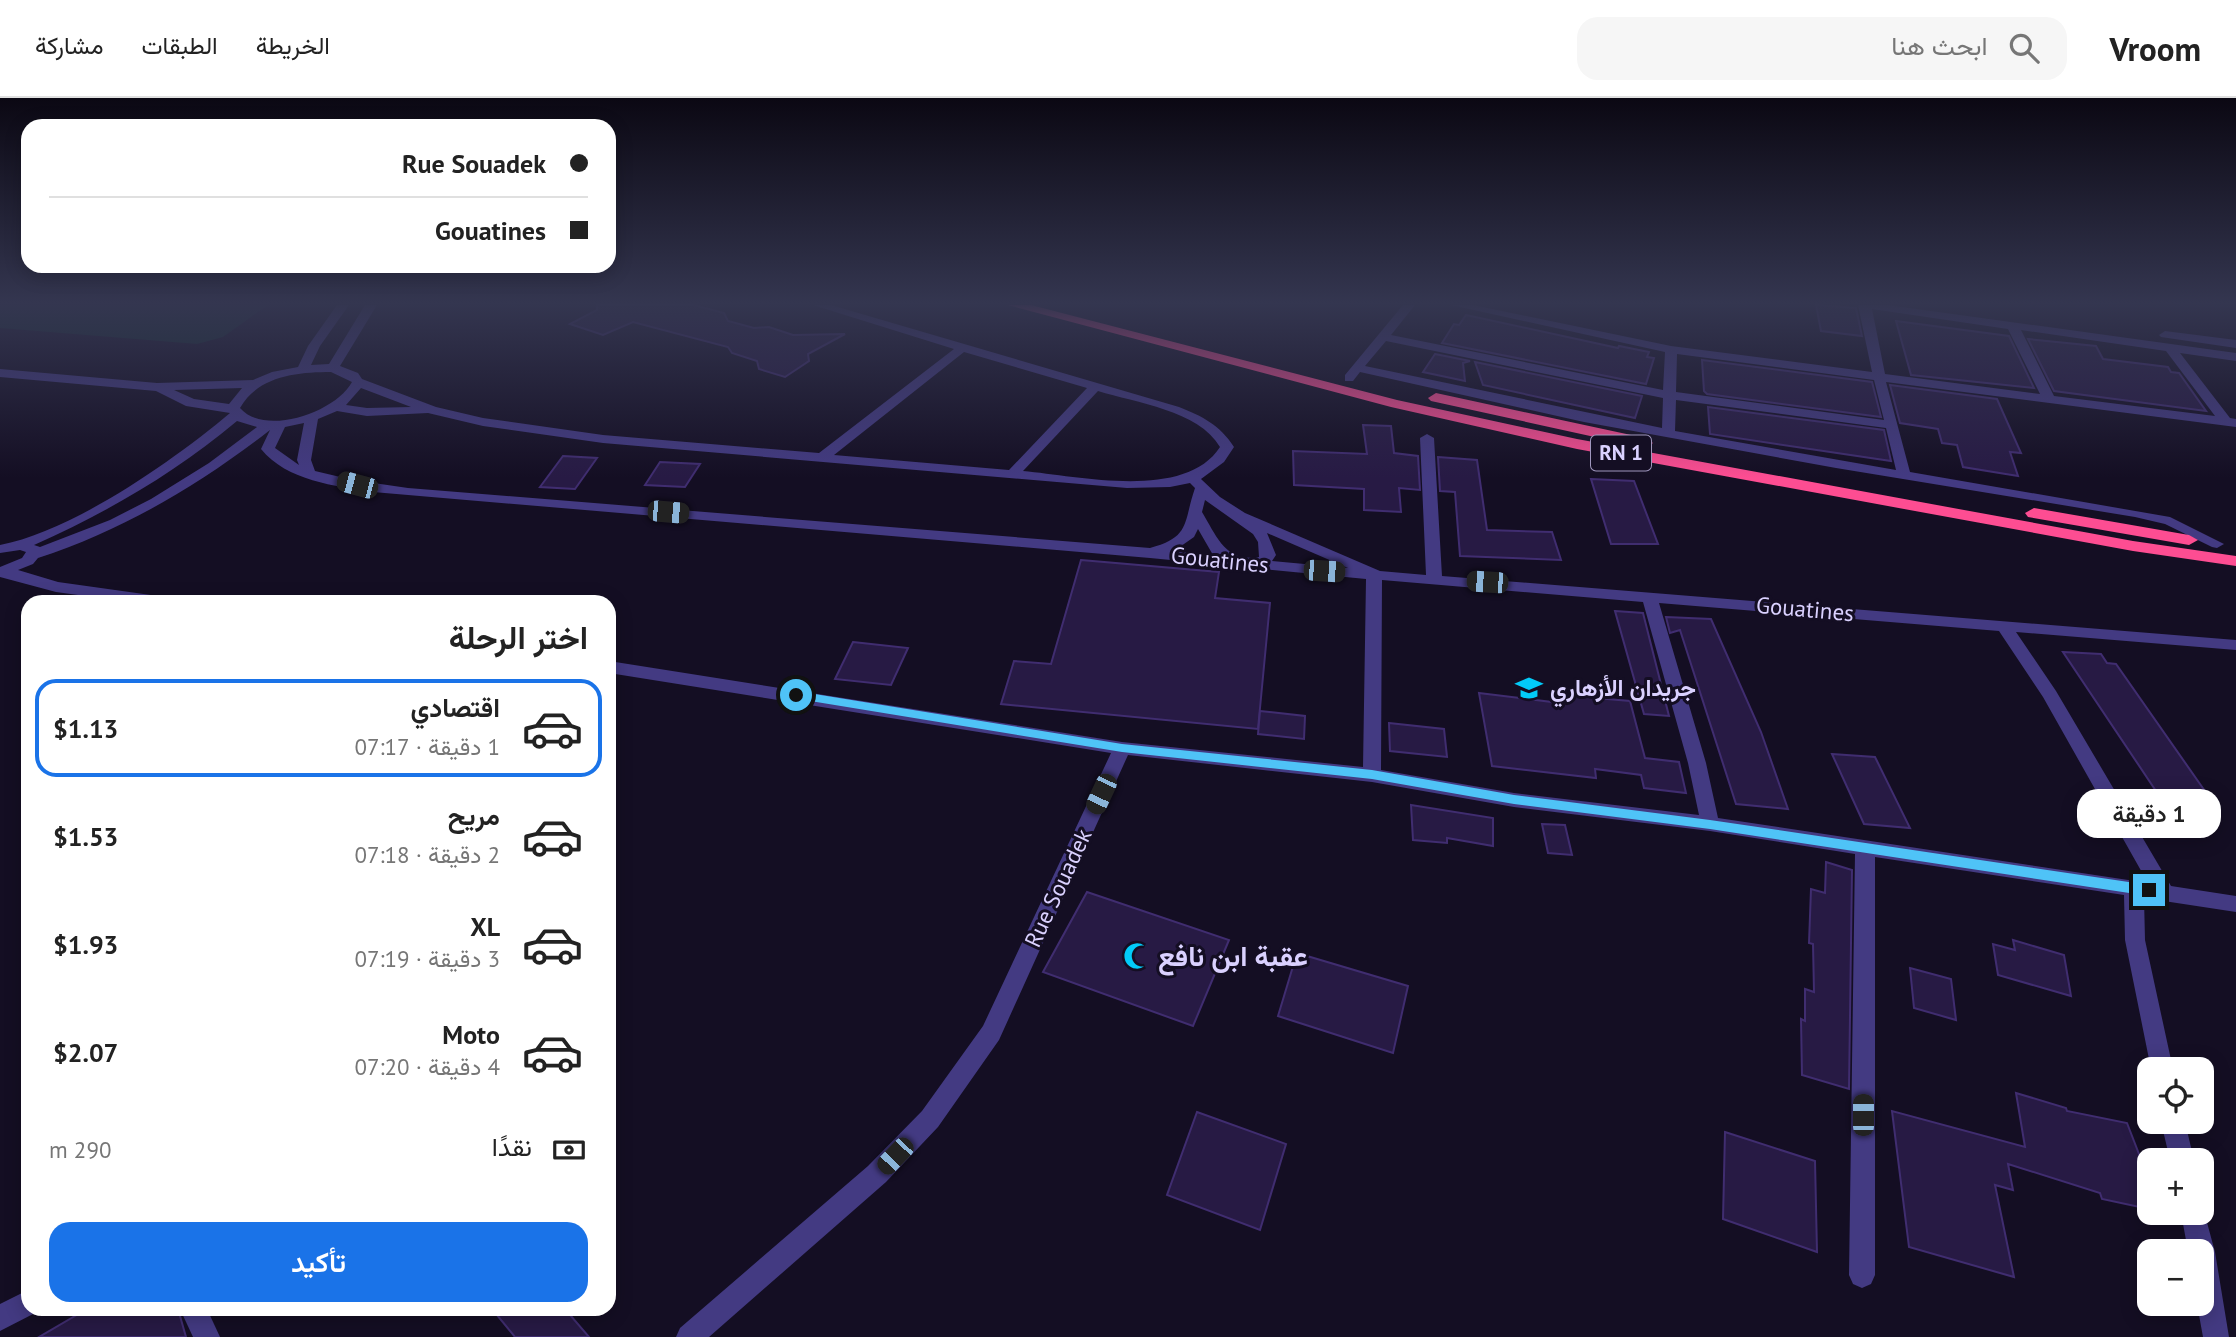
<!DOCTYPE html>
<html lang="ar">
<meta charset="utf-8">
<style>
body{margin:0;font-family:"PT Sans",Vazirmatn,sans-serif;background:#f6f6f6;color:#222;direction:rtl;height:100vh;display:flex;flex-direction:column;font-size:26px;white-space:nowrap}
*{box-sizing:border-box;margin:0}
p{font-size:23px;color:#767676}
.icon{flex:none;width:38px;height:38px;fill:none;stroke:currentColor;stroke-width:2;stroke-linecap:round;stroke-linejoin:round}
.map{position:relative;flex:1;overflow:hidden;direction:ltr}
.side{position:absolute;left:21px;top:497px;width:595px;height:721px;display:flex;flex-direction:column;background:#fff;border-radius:21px;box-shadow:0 4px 18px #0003;direction:rtl}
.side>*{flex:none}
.guide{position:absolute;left:21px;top:21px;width:595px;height:154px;border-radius:21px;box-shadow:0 4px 18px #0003;direction:rtl;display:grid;align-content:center;height:154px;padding:0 28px;background:#fff}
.buttons{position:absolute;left:2137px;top:959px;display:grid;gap:14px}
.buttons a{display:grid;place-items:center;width:77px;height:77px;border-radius:14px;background:#fff;box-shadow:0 4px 18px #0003;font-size:35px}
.end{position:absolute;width:32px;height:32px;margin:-16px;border:9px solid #4fc3f7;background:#111;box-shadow:0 0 0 4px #111}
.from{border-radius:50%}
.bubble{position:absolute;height:49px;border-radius:21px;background:#fff;box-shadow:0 4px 18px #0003;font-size:23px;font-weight:600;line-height:49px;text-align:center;direction:rtl}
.car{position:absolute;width:21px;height:42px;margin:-21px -10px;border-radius:9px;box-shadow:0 0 5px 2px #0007;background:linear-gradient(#222 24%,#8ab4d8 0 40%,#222 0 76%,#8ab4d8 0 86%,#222 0)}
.guide b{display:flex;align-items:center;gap:24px;height:66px;font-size:26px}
.guide b+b{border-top:2px solid #e0e0e0}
.guide i{width:18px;height:18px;background:#222}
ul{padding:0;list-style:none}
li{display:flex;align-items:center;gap:21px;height:98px;margin:0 14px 10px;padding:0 14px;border:4px solid transparent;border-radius:21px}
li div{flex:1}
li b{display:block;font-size:26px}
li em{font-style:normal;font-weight:600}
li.current{border-color:#1a73e8}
li>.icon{width:63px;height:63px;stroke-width:1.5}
h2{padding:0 28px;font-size:32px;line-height:84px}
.pay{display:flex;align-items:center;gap:18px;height:77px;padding:0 28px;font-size:26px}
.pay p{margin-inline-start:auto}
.cta{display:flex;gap:14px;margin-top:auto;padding:14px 28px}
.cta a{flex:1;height:80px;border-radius:21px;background:#1a73e8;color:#fff;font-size:28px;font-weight:600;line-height:80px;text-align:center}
header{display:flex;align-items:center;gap:42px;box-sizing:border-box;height:98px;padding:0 35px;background:#fff;border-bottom:2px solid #e0e0e0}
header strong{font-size:33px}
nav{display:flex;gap:38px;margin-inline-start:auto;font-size:24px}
.search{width:490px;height:63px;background:#f6f6f6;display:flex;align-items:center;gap:18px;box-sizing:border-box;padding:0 24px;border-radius:21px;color:#767676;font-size:26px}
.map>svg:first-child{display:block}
.green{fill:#112c2d}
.building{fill:#271a44;stroke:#402d70;stroke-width:2}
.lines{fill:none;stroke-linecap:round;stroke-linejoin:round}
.minor{fill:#433a82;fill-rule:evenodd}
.highway{fill:#fd4d92;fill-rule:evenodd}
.route{fill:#4fc3f7}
.labels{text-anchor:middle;stroke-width:6;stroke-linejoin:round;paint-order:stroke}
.shield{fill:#140e23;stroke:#9f96bd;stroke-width:2}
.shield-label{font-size:21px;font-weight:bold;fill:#dad1ff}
.street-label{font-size:23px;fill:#dad1ff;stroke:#140e23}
.poi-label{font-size:23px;font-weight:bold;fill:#dad1ff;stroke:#140e23;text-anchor:start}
.near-poi-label{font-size:28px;font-weight:bold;fill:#dad1ff;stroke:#140e23;text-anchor:start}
</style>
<header>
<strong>Vroom</strong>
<div class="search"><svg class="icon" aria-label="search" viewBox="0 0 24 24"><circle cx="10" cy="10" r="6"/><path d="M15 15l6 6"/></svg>ابحث هنا</div>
<nav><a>الخريطة</a><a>الطبقات</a><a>مشاركة</a></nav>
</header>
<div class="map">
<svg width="2236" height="1239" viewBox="0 0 2236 1239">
<rect width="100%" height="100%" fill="#140e23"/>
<!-- green -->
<polygon class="green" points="0,207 268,207 223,239 197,246 0,230"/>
<!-- building -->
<g class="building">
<polygon points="597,207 694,207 724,215 728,223 754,230 769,229 793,237 845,236 808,256 809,263 785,279 759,271 757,263 732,255 728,249 633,224 603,237 570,226 597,212"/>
<polygon points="1816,207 1856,210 1862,238 1821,233"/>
<polygon points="1466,217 1618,250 1619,248 1649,254 1647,259 1654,260 1646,286 1442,245 1454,226 1459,227"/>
<polygon points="1896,223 2009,238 2034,290 1911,277"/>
<polygon points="2028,241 2096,248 2103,261 2168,269 2171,274 2179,275 2206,313 2054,293"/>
<polygon points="1435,256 1470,263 1463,265 1465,283 1423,274"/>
<polygon points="1702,262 1872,284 1881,319 1707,296 1704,293"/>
<polygon points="1475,264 1642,298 1635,320 1483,287"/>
<polygon points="1890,287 1997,301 2021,355 2010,354 2018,378 1963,369 1957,347 1942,345 1938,331 1900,325"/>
<polygon points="1708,309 1884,332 1891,363 1710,336"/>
<polygon points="1363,327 1391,328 1394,355 1418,358 1420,392 1399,390 1401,414 1364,412 1364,391 1294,387 1293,353 1367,356"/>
<polygon points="563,358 597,360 575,391 540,389"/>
<polygon points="1438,359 1477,362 1487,432 1552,434 1561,462 1460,458 1455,394 1440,393"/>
<polygon points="660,364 700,366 685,389 645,387"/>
<polygon points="1591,381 1634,383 1658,446 1611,446"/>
<polygon points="1081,462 1219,474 1215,500 1270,505 1258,631 1001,606 1014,563 1051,566"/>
<polygon points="1615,513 1643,515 1669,618 1644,616"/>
<polygon points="1666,519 1711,521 1761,634 1788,711 1736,706 1680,532 1670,535"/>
<polygon points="853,544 908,550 891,587 835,581"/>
<polygon points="2063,554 2101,556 2107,565 2116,566 2214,706 2162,702"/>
<polygon points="1479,595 1552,604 1550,596 1630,603 1645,660 1679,664 1686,695 1644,690 1641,677 1595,671 1596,680 1492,668"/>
<polygon points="1260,613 1305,618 1304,641 1258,636"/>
<polygon points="1389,625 1444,631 1447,659 1390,653"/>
<polygon points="1832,656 1875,659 1910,730 1864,726"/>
<polygon points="1411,707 1493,720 1493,748 1447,740 1447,745 1413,742"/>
<polygon points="1542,726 1565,727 1572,757 1548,755"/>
<polygon points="1826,764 1852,772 1849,991 1802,977 1801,921 1805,923 1805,891 1814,894 1813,846 1809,845 1811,791 1825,795"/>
<polygon points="1087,794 1229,842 1193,928 1043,874"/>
<polygon points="2013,842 2064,857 2071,898 1998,877 1993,846 2015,852"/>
<polygon points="1297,855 1408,888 1393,955 1278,918"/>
<polygon points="1910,870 1951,881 1956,922 1914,910"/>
<polygon points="2016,995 2066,1010 2067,1013 2127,1025 2149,1082 2149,1111 2102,1101 2100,1095 2008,1066 2013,1092 1995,1087 2014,1179 1909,1149 1892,1013 2025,1049"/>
<polygon points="1197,1014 1286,1046 1260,1132 1167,1097"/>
<polygon points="1725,1034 1815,1063 1817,1154 1723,1121"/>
<polygon points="87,1211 178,1211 186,1239 39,1239"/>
<polygon points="492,1211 565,1211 589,1239 515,1239"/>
</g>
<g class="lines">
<!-- minor -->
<g class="minor">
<path d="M337 207H349L320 248 311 267 329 266 365 207H377L340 268 358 275 362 281 436 309 483 320 603 337 819 355 954 251 813 207H831L1179 309C1202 318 1220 327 1234 349L1224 364 1201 381 1220 399 1245 415 1380 473 1426 477 1420 340 1427 336 1434 340 1442 478 2236 542V552L2016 534 2056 593 2171 788 2236 798V814L2144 800 2145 842 2173 971H2151L2125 842 2124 797 1875 759V1177L1871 1186 1862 1190 1853 1186 1849 1177 1855 756 1710 733 1514 709 1372 684 1128 657 999 942 938 1029 886 1084 709 1239H676L680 1230 868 1068 922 1013 983 928 1111 655 609 575V563L1122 644 1363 669 1366 481 1150 460 373 394C335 388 287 383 261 351L270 332C199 387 124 432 38 460L33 466 18 472 58 484 165 499 173 504H129L56 494 0 479V469L22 460 26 454 20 452 0 455V447C73 433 173 363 230 315L186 308 156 293 0 279V271L157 285 253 282 272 274 298 269 308 248ZM964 254 1087 290 1009 372 834 357ZM331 274 352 284C336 314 265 339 240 310 258 278 297 274 331 274ZM242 290 229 306 194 301 174 292ZM361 290 411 309 367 310 346 307ZM1098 293C1136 305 1198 312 1220 349 1185 403 1079 378 1023 373ZM337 313 367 318 428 315 483 328 603 345 1127 390 1170 389 1190 385 1195 390C1183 425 1191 439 1150 450L408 390 353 382 315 373 311 362 318 321ZM237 323 257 329 209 365 151 401 110 422 40 449 34 447C108 414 175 375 237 323ZM304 325 297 362 299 367 275 350 285 329ZM1205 402 1253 436 1258 444 1259 459C1226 465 1217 439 1202 414ZM1198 431 1213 457 1174 453 1194 439ZM1267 435 1348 470 1272 463 1276 457ZM1382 482 1643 504 1688 665 1699 717 1514 695 1381 672ZM1659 505 1999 533 2043 599 2148 785 1718 720 1706 665Z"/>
<path d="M1403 207H1415L1391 237 1663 292 1665 254 1451 207H1473L1671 248 1872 274 1858 207H1888L2236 255V263L2180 255 2230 320 2236 321V329L1886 284 1910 374 2170 419 2224 446 2217 450 2212 449 2165 426 2135 419 1836 370 1584 324 1360 274 1353 283H1345V277ZM1872 211 2008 231 2040 296 1885 276ZM2021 232 2166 253 2215 318 2054 298ZM1386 243 1663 300 1662 330 1365 268ZM1677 256 1874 282 1884 322 1676 294ZM1676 302 1886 330 1896 372 1675 333Z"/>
<polygon points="2165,233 2236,242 2236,250 2161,239 2159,237"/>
<polygon points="2161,1024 2185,1024 2194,1062 2170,1062"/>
<polygon points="2202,1106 2215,1154 2229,1239 2203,1239 2197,1206 2202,1206 2202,1153 2188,1153 2181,1115 2202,1115"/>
<polygon points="28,1192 28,1211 39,1211 37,1214 0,1233 0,1206"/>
<polygon points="180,1211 207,1211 220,1239 193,1239"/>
</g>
<!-- highway -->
<g class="highway">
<polygon points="1008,207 1031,207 1397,302 1577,341 2133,443 2236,458 2236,468 2133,453 1577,351 1391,309"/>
<polygon points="1436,295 1645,340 1653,345 1645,350 1431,303 1428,300"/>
<polygon points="2034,410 2189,437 2198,442 2189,447 2028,419 2025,415"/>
</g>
</g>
<!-- sky -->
<linearGradient id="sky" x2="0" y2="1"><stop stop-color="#0b0813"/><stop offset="0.54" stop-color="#343650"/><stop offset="1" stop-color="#343650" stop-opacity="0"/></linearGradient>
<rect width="2236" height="380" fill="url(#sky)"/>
<!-- route -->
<polygon class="route" points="796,593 1122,646 1372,672 1514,697 1710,722 2149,787 2155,792 2149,798 1710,731 1514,706 1372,681 1122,654 792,600 792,595"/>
<!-- icons -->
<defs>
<symbol id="school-bare" viewBox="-9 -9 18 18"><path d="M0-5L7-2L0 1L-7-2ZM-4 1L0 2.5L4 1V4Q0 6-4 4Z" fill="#02cbf9" stroke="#140e23" stroke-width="2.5" paint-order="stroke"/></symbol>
<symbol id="mosque-bare" viewBox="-9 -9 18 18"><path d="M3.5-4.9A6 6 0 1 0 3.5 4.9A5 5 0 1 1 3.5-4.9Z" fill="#02cbf9" stroke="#140e23" stroke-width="2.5" paint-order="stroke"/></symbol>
</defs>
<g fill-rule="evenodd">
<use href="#school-bare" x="1510" y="571" width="38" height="38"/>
<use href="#mosque-bare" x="1118" y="839" width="38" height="38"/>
</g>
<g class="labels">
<!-- shield labels -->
<rect class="shield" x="1591" y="337.5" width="60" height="35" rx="5"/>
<g class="shield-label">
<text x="1621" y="362">RN 1</text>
</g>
<!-- street labels -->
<g class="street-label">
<text transform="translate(1220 462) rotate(6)" y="8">Gouatines</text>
<text transform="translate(1805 511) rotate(5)" y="8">Gouatines</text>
<text transform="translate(1058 790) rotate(-65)" y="8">Rue Souadek</text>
</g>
<!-- poi labels -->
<g class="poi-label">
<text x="1550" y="598">جريدان الأزهاري</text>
</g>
<!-- near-poi labels -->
<g class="near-poi-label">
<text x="1158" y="868">عقبة ابن نافع</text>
</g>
</g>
</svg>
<div class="buttons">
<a><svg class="icon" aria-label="locate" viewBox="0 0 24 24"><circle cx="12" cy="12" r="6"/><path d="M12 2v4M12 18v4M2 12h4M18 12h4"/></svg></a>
<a>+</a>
<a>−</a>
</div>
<i class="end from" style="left:796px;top:597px"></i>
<i class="end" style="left:2149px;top:792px"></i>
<div class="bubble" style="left:2077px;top:691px;width:144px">1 دقيقة</div>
<i class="car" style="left:357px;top:387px;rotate:285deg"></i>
<i class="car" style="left:668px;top:414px;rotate:95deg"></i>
<i class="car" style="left:1324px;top:473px;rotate:94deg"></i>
<i class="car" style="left:1487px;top:484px;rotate:274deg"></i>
<i class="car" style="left:1101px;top:696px;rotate:205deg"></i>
<i class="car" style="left:1863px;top:1017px;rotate:0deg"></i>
<i class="car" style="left:895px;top:1058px;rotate:224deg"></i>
<div class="guide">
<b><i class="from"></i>Rue Souadek</b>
<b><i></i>Gouatines</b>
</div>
<section class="side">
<h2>اختر الرحلة</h2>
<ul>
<li class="current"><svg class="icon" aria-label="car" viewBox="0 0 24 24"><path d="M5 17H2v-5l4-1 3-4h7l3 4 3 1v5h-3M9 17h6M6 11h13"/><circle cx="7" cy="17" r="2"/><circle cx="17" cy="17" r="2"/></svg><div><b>اقتصادي</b><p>1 دقيقة · 07:17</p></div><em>$1.13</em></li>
<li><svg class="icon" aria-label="car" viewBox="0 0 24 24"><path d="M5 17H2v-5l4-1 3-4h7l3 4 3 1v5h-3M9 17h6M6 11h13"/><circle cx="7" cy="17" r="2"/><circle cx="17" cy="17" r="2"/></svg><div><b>مريح</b><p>2 دقيقة · 07:18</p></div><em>$1.53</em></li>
<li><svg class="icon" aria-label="car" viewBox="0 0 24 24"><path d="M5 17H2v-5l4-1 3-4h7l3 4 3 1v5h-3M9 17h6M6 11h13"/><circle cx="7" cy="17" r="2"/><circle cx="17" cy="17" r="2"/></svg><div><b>XL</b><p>3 دقيقة · 07:19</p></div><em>$1.93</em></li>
<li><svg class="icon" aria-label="car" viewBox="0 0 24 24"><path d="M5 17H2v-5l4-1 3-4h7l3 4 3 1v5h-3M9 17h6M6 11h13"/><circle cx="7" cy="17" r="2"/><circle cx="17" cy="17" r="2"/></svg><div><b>Moto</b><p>4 دقيقة · 07:20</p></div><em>$2.07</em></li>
</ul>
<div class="pay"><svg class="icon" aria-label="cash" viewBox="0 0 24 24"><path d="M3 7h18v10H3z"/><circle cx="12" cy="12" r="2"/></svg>نقدًا<p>290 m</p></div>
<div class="cta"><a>تأكيد</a></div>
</section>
</div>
